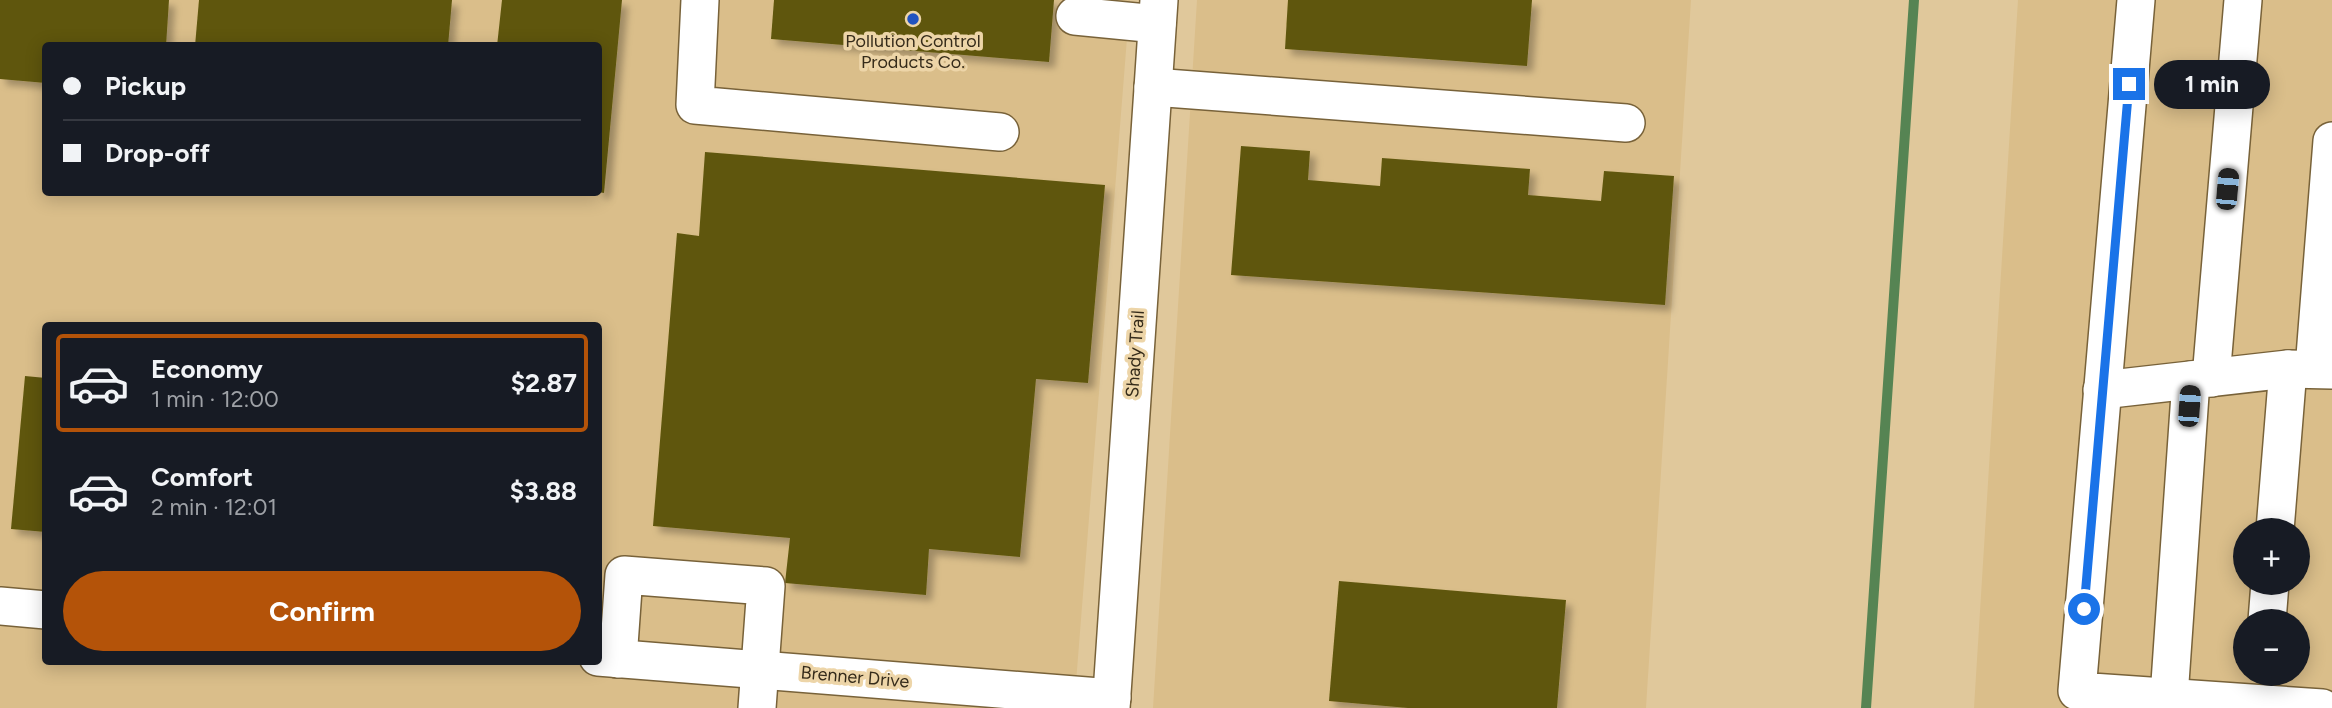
<!DOCTYPE html>
<meta charset="utf-8">
<style>
body{margin:0;font-family:Figtree,sans-serif;background:#242831;color:#f1f3f6;height:100vh;display:flex;flex-direction:column;font-size:26px;white-space:nowrap}
*{box-sizing:border-box;margin:0}
p{font-size:23px;color:#9ea1a6}
.icon{flex:none;width:38px;height:38px;fill:none;stroke:currentColor;stroke-width:2;stroke-linecap:round;stroke-linejoin:round}
.map{position:relative;flex:1;overflow:hidden}
.drawer{position:absolute;left:42px;top:322px;width:560px;height:343px;display:flex;flex-direction:column;background:#171b24;border-radius:7px;box-shadow:0 4px 18px #0003}
.drawer>*{flex:none}
.hud{position:absolute;left:42px;top:42px;width:560px;height:154px;border-radius:7px;box-shadow:0 4px 18px #0003;display:grid;align-content:center;height:154px;padding:0 21px;background:#171b24}
.buttons{position:absolute;left:2233px;top:518px;display:grid;gap:14px}
.buttons a{display:grid;place-items:center;width:77px;height:77px;border-radius:50%;background:#171b24;box-shadow:0 4px 18px #0003;font-size:35px}
.end{position:absolute;width:32px;height:32px;margin:-16px;border:9px solid #1a73e8;background:#fff;box-shadow:0 0 0 4px #fff}
.from{border-radius:50%}
.bubble{position:absolute;height:49px;border-radius:24px;background:#171b24;box-shadow:0 4px 18px #0003;font-size:23px;font-weight:700;line-height:49px;text-align:center}
.car{position:absolute;width:21px;height:42px;margin:-21px -10px;border-radius:9px;box-shadow:0 0 5px 2px #0007;background:linear-gradient(#222 24%,#8ab4d8 0 40%,#222 0 76%,#8ab4d8 0 86%,#222 0)}
.hud b{display:flex;align-items:center;gap:24px;height:66px;font-size:26px}
.hud b+b{border-top:2px solid #363941}
.hud i{width:18px;height:18px;background:#f1f3f6}
ul{padding:12px 0 0;list-style:none}
li{display:flex;align-items:center;gap:21px;height:98px;margin:0 14px 10px;padding:0 7px;border:4px solid transparent;border-radius:7px}
li div{flex:1}
li b{display:block;font-size:26px}
li em{font-style:normal;font-weight:700}
li.active{border-color:#b45309}
li>.icon{width:63px;height:63px;stroke-width:1.5}
.button{display:flex;gap:14px;margin-top:auto;padding:14px 21px}
.button a{flex:1;height:80px;border-radius:42px;background:#b45309;color:#fff;font-size:28px;font-weight:700;line-height:80px;text-align:center}
.map>svg:first-child{display:block}
.built{fill:#dabe8a;fill-rule:evenodd}
.lines{fill:none;stroke-linecap:round;stroke-linejoin:round}
.stream{stroke:#568453;stroke-width:10}
.building{fill:#5f570d;filter:url(#shadow)}
.minor-casing{stroke:#786239;stroke-width:40}
.minor{stroke:#fff;stroke-width:37}
.route{stroke:#1a73e8;stroke-width:9}
.poi-dot{fill:#2153c0;stroke:#edd5a8;stroke-width:2.5}
.labels{text-anchor:middle;stroke-width:7;stroke-linejoin:round;paint-order:stroke}
.poi-label{font-size:18px;fill:#352b1a;stroke:#edd5a8}
.street-label{font-size:18px;fill:#352b1a;stroke:#edd5a8}
</style>
<div class="map">
<svg width="2332" height="708" viewBox="0 0 2332 708">
<defs>
<filter id="shadow"><feDropShadow dx="6" dy="6" stdDeviation="3.5" flood-color="#0004"/></filter>
</defs>
<rect width="100%" height="100%" fill="#e0c89b"/>
<!-- built -->
<g class="built">
<path d="M0 0H1130L1074 708H0ZM46 46H598V192H46ZM46 326H598V662H46Z"/>
<polygon points="1197,0 1691,0 1646,708 1153,708"/>
<path d="M2018 0H2332V708H1974ZM2245 530H2298V583H2245ZM2245 621H2298V674H2245Z"/>
</g>
<g class="lines">
<!-- stream -->
<polyline class="stream" points="1866,708 1914,0"/>
</g>
<!-- building -->
<g class="building">
<polygon points="0,0 169,0 166,46 46,46 46,83 0,79"/>
<polygon points="199,0 452,0 448,46 195,46"/>
<polygon points="502,0 622,0 604,193 598,192 598,46 497,46"/>
<polygon points="774,0 1054,0 1049,62 771,39"/>
<polygon points="1288,0 1532,0 1527,66 1285,49"/>
<polygon points="1241,146 1310,151 1308,180 1380,186 1382,158 1530,169 1528,195 1601,201 1604,171 1674,176 1665,305 1231,275"/>
<polygon points="705,152 1105,185 1088,383 1036,379 1020,557 929,549 926,595 785,583 790,538 653,526 677,233 699,236"/>
<polygon points="25,376 46,378 46,532 11,529"/>
<polygon points="1339,581 1566,600 1557,708 1408,708 1329,701"/>
</g>
<g class="lines">
<defs>
<g id="minor">
<polyline points="700,0 695,105 1000,132"/>
<polyline points="2136,0 2077,691 2322,708"/>
<polyline points="1075,16 1157,24"/>
<polyline points="1153,87 1626,123"/>
<polyline points="2314,369 2332,141"/>
<polyline points="2211,378 2243,0"/>
<polyline points="2102,390 2288,369 2332,370"/>
<polyline points="2275,530 2288,369"/>
<polyline points="0,606 46,610"/>
<polyline points="2267,621 2270,583"/>
<polyline points="598,657 1112,698"/>
<polyline points="618,659 624,575 766,586 757,708"/>
<polyline points="2169,697 2191,380"/>
<polyline points="1111,708 1159,0"/>
</g>
</defs>
<!-- minor casing -->
<use href="#minor" class="minor-casing"/>
<!-- minor -->
<use href="#minor" class="minor"/>
</g>
<g class="lines">
<!-- route -->
<polyline class="route" points="2084,609 2129,84"/>
</g>
<!-- markers -->
<circle class="poi-dot" cx="913" cy="19" r="7"/>
<g class="labels">
<!-- poi labels -->
<g class="poi-label">
<text x="913" y="47">Pollution Control<tspan x="913" dy="21">Products Co.</tspan></text>
</g>
<!-- street labels -->
<g class="street-label">
<text transform="translate(1135 354) rotate(-86)" y="6">Shady Trail</text>
<text transform="translate(855 677) rotate(5)" y="6">Brenner Drive</text>
</g>
</g>
</svg>
<div class="buttons">
<a>+</a>
<a>−</a>
</div>
<i class="end from" style="left:2084px;top:609px"></i>
<i class="end" style="left:2129px;top:84px"></i>
<div class="bubble" style="left:2154px;top:60px;width:116px">1 min</div>
<i class="car" style="left:2227px;top:189px;rotate:5deg"></i>
<i class="car" style="left:2189px;top:406px;rotate:4deg"></i>
<div class="hud">
<b><i class="from"></i>Pickup</b>
<b><i></i>Drop-off</b>
</div>
<section class="drawer">
<ul>
<li class="active"><svg class="icon" aria-label="car" viewBox="0 0 24 24"><path d="M5 17H2v-5l4-1 3-4h7l3 4 3 1v5h-3M9 17h6M6 11h13"/><circle cx="7" cy="17" r="2"/><circle cx="17" cy="17" r="2"/></svg><div><b>Economy</b><p>1 min · 12:00</p></div><em>$2.87</em></li>
<li><svg class="icon" aria-label="car" viewBox="0 0 24 24"><path d="M5 17H2v-5l4-1 3-4h7l3 4 3 1v5h-3M9 17h6M6 11h13"/><circle cx="7" cy="17" r="2"/><circle cx="17" cy="17" r="2"/></svg><div><b>Comfort</b><p>2 min · 12:01</p></div><em>$3.88</em></li>
</ul>
<div class="button"><a>Confirm</a></div>
</section>
</div>
